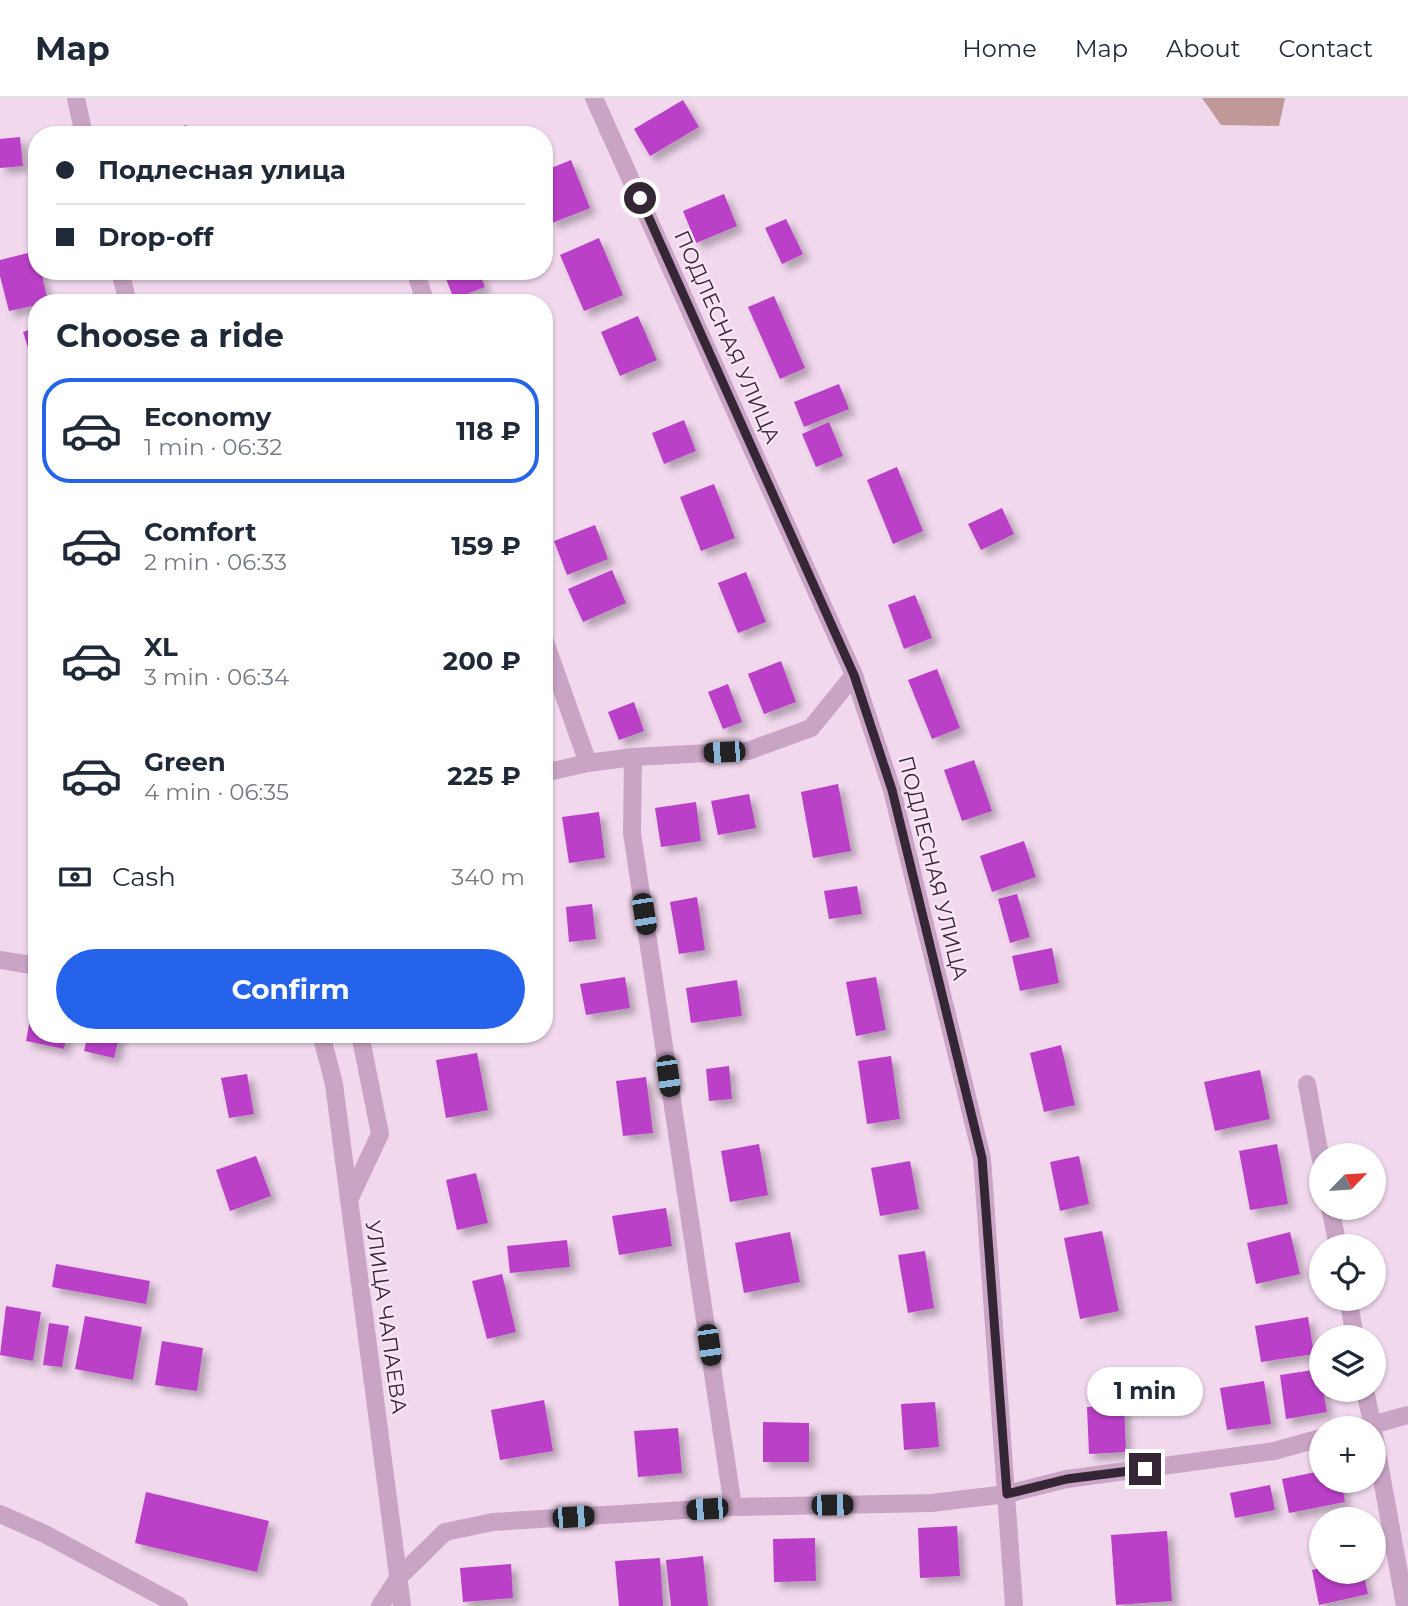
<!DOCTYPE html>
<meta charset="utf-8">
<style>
body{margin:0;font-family:Montserrat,sans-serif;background:#f2f2f3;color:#1f2937;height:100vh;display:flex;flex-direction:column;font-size:26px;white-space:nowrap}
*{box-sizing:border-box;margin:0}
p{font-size:23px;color:#747a83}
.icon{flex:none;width:38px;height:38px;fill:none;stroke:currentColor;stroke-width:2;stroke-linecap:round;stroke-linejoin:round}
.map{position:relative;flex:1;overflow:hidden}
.drawer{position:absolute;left:28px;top:196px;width:525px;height:749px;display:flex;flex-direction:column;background:#fff;border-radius:28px;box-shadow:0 2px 5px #0004}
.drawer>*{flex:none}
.guide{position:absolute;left:28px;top:28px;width:525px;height:154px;border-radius:28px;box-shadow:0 2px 5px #0004;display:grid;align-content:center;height:154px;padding:0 28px;background:#fff}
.needle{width:46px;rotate:65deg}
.controls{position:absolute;left:1309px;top:1045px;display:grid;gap:14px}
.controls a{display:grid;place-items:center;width:77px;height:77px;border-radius:50%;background:#fff;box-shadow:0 2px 5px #0004;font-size:35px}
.end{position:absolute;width:32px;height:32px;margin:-16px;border:9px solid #342634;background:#fff;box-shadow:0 0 0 4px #fff}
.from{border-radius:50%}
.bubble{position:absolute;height:49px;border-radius:24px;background:#fff;box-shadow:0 2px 5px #0004;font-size:23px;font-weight:700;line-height:49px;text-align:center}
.car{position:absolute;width:21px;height:42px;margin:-21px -10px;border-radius:9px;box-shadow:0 0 5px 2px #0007;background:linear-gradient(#222 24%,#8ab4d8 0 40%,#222 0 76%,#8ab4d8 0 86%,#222 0)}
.guide b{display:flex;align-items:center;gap:24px;height:66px;font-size:26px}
.guide b+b{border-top:2px solid #e0e1e3}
.guide i{width:18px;height:18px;background:#1f2937}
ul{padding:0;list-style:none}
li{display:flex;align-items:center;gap:21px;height:105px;margin:0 14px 10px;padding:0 14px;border:4px solid transparent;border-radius:28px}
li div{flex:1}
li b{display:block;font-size:26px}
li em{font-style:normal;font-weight:700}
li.active{border-color:#2563eb}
li>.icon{width:63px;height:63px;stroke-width:1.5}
h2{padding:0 28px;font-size:32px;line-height:84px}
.pay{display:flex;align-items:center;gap:18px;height:77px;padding:0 28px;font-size:26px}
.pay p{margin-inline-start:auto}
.cta{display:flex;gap:14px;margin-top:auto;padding:14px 28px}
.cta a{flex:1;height:80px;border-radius:42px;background:#2563eb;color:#fff;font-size:28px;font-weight:700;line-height:80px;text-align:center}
header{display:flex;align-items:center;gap:42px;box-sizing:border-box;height:98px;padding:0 35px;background:#fff;border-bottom:2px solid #e0e1e3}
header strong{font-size:33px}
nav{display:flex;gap:38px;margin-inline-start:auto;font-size:24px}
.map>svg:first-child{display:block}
.green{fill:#c09898}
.building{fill:#ba3fc8;filter:url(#shadow)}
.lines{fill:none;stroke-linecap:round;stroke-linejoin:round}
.minor{stroke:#c9a4c5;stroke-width:18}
.route{stroke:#342634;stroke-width:9}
.labels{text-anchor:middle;stroke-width:5;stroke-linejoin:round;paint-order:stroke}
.street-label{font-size:21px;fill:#342634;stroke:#f9e4f5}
</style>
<header>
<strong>Map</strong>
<nav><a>Home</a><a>Map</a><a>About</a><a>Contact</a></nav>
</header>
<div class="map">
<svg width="1408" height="1508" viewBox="0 0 1408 1508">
<defs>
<filter id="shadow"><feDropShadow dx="6" dy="6" stdDeviation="3.5" flood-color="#0004"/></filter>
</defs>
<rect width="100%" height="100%" fill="#f1d8ed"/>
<!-- green -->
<polygon class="green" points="1202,0 1285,0 1279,28 1221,27"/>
<!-- building -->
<g class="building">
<polygon points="683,2 699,29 650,58 634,31"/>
<polygon points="186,27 190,37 161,37"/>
<polygon points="20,39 23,68 0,70 0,41"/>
<polygon points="571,62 590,110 552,125 544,105 544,73"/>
<polygon points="724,96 737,128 696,145 683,113"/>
<polygon points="786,121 803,156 782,166 765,130"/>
<polygon points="599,140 623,197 584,213 560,157"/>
<polygon points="36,153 37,173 41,173 48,204 37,205 37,207 9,213 0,178 0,162"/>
<polygon points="443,173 478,173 485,189 454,201"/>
<polygon points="774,198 805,270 780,281 748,209"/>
<polygon points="638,218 657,262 620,278 601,234"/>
<polygon points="37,229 37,274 36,274 23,234"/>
<polygon points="839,286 849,311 804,329 794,304"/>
<polygon points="684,322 696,353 664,366 652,335"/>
<polygon points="829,324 843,358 816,369 802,336"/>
<polygon points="897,369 923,433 893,446 867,382"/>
<polygon points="714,386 735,440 701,453 680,399"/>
<polygon points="1002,410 1014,436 981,452 968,426"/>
<polygon points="595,427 608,461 567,477 554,443"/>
<polygon points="612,472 626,505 583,524 568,491"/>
<polygon points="746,474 766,524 738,535 718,485"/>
<polygon points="915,497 932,540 904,551 888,507"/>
<polygon points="781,563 796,604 764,616 748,576"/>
<polygon points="937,571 960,630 932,641 908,582"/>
<polygon points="728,586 742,624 723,631 708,594"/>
<polygon points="634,604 644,633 619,642 608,614"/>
<polygon points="974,662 992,713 962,723 944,672"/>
<polygon points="838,686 851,753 813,760 801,694"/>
<polygon points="749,696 756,730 718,737 711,703"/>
<polygon points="696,704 701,743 661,749 655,710"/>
<polygon points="599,714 605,760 569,765 562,719"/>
<polygon points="1024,743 1036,779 992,794 980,758"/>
<polygon points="857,788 862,816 829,821 824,793"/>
<polygon points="1017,796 1030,839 1010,845 998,801"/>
<polygon points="697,799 705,852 679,856 670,804"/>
<polygon points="592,806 596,841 569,844 566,809"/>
<polygon points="1052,850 1059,885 1020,893 1012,858"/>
<polygon points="625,879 630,910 586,917 580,886"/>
<polygon points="876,879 886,932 856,938 846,884"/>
<polygon points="737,882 742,918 691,925 686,890"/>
<polygon points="32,910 37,911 37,936 67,936 64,951 26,943"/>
<polygon points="88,936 120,936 114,960 84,953"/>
<polygon points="1061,947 1075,1007 1044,1014 1030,955"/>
<polygon points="477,955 488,1012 446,1020 436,962"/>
<polygon points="891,958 900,1021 867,1026 858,963"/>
<polygon points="729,968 732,1001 709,1003 706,971"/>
<polygon points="1260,972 1270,1021 1215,1033 1204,984"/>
<polygon points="247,976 254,1016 229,1020 221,980"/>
<polygon points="646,979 653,1035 623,1038 616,983"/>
<polygon points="759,1046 768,1097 730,1104 721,1053"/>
<polygon points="1277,1046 1288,1106 1250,1112 1239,1053"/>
<polygon points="256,1058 271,1098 230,1113 216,1072"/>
<polygon points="1079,1058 1089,1106 1060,1113 1050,1064"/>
<polygon points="910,1063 919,1111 880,1118 871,1070"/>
<polygon points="476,1075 488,1125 457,1132 446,1082"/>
<polygon points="666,1110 672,1148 619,1157 612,1118"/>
<polygon points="1102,1133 1119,1213 1080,1221 1064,1140"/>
<polygon points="790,1134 800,1184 744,1195 735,1145"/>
<polygon points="1290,1134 1300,1176 1256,1186 1247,1145"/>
<polygon points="567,1142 570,1169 510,1175 507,1148"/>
<polygon points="925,1153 934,1210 908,1215 898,1157"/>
<polygon points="56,1166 150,1183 146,1206 52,1189"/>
<polygon points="502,1176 516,1234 487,1241 472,1183"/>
<polygon points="6,1208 41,1214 33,1263 0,1257"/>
<polygon points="85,1218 142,1229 133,1282 75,1271"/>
<polygon points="1308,1219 1314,1256 1261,1264 1255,1228"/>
<polygon points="49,1225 69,1228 62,1269 43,1267"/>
<polygon points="162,1243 203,1250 197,1293 155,1287"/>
<polygon points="1320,1271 1321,1292 1323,1292 1327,1314 1286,1321 1280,1277"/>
<polygon points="1264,1283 1271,1326 1227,1332 1220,1290"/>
<polygon points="544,1302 553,1353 500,1362 491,1312"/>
<polygon points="935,1304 939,1349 904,1352 901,1306"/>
<polygon points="1124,1307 1126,1354 1089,1356 1087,1309"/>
<polygon points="763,1324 809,1325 809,1364 763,1364"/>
<polygon points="678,1330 682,1375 638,1379 634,1333"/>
<polygon points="1321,1373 1321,1382 1341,1382 1345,1404 1289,1415 1282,1381"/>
<polygon points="1270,1387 1275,1412 1235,1420 1230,1395"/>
<polygon points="146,1394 269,1423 257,1474 135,1445"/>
<polygon points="957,1428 960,1478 920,1480 918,1430"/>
<polygon points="1167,1433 1172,1503 1116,1507 1111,1437"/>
<polygon points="815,1440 816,1483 774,1484 773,1441"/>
<polygon points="703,1458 708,1508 671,1508 666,1462"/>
<polygon points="660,1460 663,1508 619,1508 615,1463"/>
<polygon points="511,1466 513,1500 463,1504 460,1470"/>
<polygon points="1321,1470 1321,1474 1363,1474 1368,1496 1319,1507 1312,1472"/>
</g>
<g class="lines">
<!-- minor -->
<g class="minor">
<polyline points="76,0 84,37"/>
<polyline points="594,0 854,577 892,692 982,1060 1014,1508"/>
<polyline points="120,173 128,205"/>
<polyline points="415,173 426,205"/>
<polyline points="544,541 588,665"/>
<polyline points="633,659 632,735 733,1409"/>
<polyline points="544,675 588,665 633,659 748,653 811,630 854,577"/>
<polyline points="0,862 37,868"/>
<polyline points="321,936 334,986 402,1508"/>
<polyline points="1307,986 1321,1063"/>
<polyline points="349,1102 380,1036 360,936"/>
<polyline points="1330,1110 1338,1148"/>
<polyline points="1348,1200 1355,1239"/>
<polyline points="1365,1292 1373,1330"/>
<polyline points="1361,1330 1408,1317"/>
<polyline points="1374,1337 1405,1508"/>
<polyline points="0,1416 45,1436 179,1508"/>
<polyline points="380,1508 399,1479 445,1434 493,1424 733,1409 931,1405 1007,1396 1067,1381 1274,1353 1321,1340"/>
</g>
</g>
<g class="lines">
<!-- route -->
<polyline class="route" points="640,100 854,577 892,692 982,1060 1007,1396 1067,1381 1145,1371"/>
</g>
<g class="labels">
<!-- street labels -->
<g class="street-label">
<text transform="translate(727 239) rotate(66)" y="7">ПОДЛЕСНАЯ УЛИЦА</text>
<text transform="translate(933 770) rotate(76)" y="7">ПОДЛЕСНАЯ УЛИЦА</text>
<text transform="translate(386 1219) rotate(82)" y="7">УЛИЦА ЧАПАЕВА</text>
</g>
</g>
</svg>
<div class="controls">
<a><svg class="needle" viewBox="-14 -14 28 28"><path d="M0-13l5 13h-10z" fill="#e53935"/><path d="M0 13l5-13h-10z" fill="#747a83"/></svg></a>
<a><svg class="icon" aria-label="locate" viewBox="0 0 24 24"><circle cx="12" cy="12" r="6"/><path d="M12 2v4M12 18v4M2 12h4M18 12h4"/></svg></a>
<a><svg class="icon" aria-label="layers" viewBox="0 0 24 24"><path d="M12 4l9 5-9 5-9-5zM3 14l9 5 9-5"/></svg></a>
<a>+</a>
<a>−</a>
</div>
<i class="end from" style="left:640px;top:100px"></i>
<i class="end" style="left:1145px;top:1371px"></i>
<div class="bubble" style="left:1087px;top:1269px;width:116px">1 min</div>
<i class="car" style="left:724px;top:654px;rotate:267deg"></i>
<i class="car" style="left:644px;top:816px;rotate:171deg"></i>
<i class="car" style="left:668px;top:978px;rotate:172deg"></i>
<i class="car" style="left:709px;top:1247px;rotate:172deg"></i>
<i class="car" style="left:832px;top:1407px;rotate:89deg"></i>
<i class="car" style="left:707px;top:1411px;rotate:266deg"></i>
<i class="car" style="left:573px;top:1419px;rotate:86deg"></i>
<div class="guide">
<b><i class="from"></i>Подлесная улица</b>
<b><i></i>Drop-off</b>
</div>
<section class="drawer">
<h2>Choose a ride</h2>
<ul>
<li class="active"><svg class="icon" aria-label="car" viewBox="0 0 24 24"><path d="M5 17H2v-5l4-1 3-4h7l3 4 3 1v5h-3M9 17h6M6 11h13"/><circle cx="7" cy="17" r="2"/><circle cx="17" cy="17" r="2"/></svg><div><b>Economy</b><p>1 min · 06:32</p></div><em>118 ₽</em></li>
<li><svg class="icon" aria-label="car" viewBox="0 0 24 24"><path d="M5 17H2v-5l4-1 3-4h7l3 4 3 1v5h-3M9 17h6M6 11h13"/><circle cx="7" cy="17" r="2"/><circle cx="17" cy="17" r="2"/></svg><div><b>Comfort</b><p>2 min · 06:33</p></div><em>159 ₽</em></li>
<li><svg class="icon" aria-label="car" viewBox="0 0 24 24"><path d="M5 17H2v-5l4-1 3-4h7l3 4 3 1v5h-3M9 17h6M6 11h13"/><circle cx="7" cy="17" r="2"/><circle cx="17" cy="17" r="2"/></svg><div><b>XL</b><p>3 min · 06:34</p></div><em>200 ₽</em></li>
<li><svg class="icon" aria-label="car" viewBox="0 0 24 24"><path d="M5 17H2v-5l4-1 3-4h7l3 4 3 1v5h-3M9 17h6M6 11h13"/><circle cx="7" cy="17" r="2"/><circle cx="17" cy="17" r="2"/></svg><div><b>Green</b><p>4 min · 06:35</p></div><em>225 ₽</em></li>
</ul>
<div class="pay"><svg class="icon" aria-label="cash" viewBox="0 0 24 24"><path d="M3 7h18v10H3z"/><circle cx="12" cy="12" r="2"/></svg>Cash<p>340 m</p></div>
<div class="cta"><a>Confirm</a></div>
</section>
</div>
